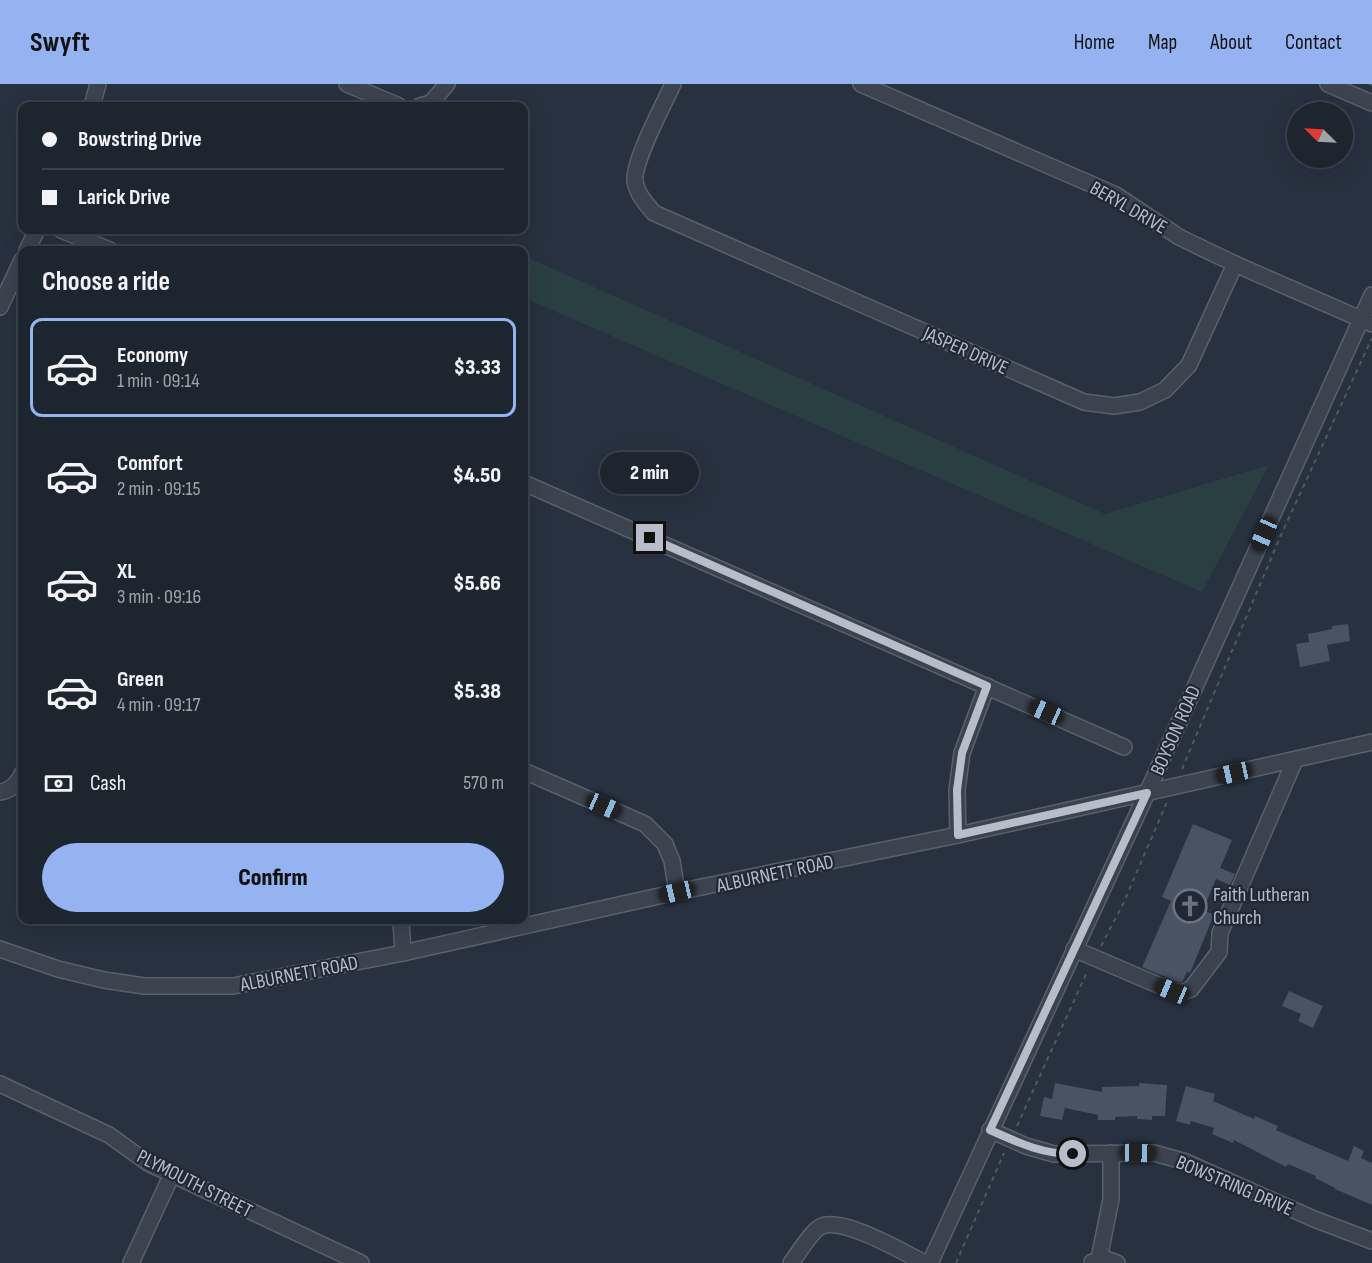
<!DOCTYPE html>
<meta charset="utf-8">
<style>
body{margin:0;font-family:"Sofia Sans Condensed",sans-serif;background:#2a313b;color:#f1f3f6;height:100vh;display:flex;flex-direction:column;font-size:22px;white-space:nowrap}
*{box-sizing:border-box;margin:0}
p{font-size:20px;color:#a0a5aa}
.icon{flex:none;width:33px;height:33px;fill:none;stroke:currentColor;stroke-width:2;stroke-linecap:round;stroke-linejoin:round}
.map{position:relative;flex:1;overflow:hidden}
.side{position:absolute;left:18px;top:162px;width:510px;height:678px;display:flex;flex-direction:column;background:#1d252f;border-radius:12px;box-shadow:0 6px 24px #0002,0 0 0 2px #3b424b}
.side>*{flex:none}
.guide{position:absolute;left:18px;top:18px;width:510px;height:132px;border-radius:12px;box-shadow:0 6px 24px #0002,0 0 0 2px #3b424b;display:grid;align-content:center;height:132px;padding:0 24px;background:#1d252f}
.needle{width:39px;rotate:294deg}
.controls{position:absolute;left:1287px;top:18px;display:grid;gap:12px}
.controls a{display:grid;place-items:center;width:66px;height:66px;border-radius:50%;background:#1d252f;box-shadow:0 6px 24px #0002,0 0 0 2px #3b424b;font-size:30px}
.end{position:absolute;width:27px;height:27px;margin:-14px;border:8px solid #b7beca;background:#111;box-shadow:0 0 0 3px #111}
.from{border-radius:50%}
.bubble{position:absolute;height:42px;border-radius:21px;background:#1d252f;box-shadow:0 6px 24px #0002,0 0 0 2px #3b424b;font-size:20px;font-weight:800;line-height:42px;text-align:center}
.car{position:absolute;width:18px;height:36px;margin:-18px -9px;border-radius:8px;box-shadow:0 0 4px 2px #0007;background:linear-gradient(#222 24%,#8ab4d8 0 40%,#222 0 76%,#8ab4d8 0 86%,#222 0)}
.guide b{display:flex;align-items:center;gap:21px;height:57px;font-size:22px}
.guide b+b{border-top:2px solid #3b424b}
.guide i{width:15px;height:15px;background:#f1f3f6}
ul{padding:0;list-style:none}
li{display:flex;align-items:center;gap:18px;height:99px;margin:0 12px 9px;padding:0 12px;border:3px solid transparent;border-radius:12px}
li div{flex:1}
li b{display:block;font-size:22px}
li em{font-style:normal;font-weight:800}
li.on{border-color:#95b2f1}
li>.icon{width:54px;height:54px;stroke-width:1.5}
h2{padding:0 24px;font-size:27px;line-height:72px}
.pay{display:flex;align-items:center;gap:15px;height:66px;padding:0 24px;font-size:22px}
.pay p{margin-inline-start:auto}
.button{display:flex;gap:12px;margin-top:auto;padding:12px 24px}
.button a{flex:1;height:69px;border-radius:36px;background:#95b2f1;color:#111;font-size:24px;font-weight:800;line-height:69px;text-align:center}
header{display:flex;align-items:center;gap:36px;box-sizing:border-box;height:84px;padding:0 30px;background:#95b2f1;color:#111}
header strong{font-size:28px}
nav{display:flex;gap:33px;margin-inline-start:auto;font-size:21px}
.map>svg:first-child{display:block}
.green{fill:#2a3f41}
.building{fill:#485363}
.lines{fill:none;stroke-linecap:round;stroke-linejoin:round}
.minor-casing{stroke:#58616d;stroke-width:18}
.path{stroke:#495c5f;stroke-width:2;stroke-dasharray:4.5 4.5;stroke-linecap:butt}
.minor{stroke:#3b434f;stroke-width:15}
.route{stroke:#b7beca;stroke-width:8}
.labels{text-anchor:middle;stroke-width:4.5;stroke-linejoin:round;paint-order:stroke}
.street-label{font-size:20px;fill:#b7beca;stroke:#1f2834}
.poi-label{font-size:20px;fill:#b7beca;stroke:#1f2834;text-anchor:start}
</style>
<header>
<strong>Swyft</strong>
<nav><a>Home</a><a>Map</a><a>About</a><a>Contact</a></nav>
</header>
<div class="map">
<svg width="1372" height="1179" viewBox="0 0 1372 1179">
<rect width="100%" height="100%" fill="#27313f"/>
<!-- green -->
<polygon class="green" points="524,172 1105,430 1269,381 1202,508 524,214"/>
<!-- building -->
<g class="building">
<polygon points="1348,540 1350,557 1327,561 1330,577 1300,583 1296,560 1309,558 1308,550 1332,545 1332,542"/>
<polygon points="1193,740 1232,756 1220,784 1235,790 1230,801 1216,795 1203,826 1214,831 1190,889 1187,888 1182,898 1179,899 1142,883 1171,817 1162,813"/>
<polygon points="1289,907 1323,922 1313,944 1298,937 1301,930 1282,922"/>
<polygon points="1055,999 1102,1008 1102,1003 1139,1002 1139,999 1167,1001 1165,1032 1152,1032 1152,1036 1137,1035 1137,1032 1115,1033 1115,1036 1098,1036 1098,1031 1065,1024 1062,1036 1040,1032 1044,1013 1052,1015"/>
<polygon points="1186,1002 1215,1010 1213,1017 1254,1035 1255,1032 1278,1042 1276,1046 1348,1077 1354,1062 1364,1067 1361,1074 1372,1079 1372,1121 1335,1105 1335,1104 1315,1094 1316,1092 1297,1084 1288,1080 1286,1083 1234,1056 1233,1059 1212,1050 1214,1044 1191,1037 1190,1041 1176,1037"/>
</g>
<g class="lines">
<defs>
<g id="minor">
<polyline points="347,0 399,22"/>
<path d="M673 0C664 20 633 77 635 97 637 110 646 120 654 129L1084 318 1114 322 1140 318 1165 306 1189 281 1235 180"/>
<polyline points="861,0 1116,111 1179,153 1235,180 1372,240"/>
<polyline points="1328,0 1372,19"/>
<polyline points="92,22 98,0"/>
<polyline points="420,22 431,19 447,0"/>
<polyline points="61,146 110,166"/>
<polyline points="27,166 37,146"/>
<polyline points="0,223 22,176"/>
<polyline points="524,399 1124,663"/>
<polyline points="524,687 645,740 665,760 672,777 677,808"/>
<path d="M0 708C10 707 18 699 22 690"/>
<polyline points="958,751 957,706 962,669 987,602"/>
<polyline points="401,836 403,869"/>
<polyline points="0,865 58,885 104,896 144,902 233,902 403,869 677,808 958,751 1372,658"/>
<polyline points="1074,865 1172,907 1180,909 1191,905 1219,868 1220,849 1295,676"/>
<polyline points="0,1000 109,1051 148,1079 361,1179"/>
<polyline points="990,1046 1026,1062 1054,1070 1154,1069 1186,1078 1314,1135 1372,1157"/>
<polyline points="1099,1175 1111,1115 1111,1069"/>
<polyline points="1092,1178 1106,1175 1117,1179"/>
<polyline points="131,1179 172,1090"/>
<path d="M791 1179C798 1170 811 1148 820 1143 841 1131 904 1169 925 1179"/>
<polyline points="930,1179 1147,709 1372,211"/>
</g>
</defs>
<!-- minor casing -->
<use href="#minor" class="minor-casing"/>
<!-- path -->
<g class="path">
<polyline points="1369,0 1372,1"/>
<polyline points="1182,685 1281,451 1372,254"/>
<polyline points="1101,862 1123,820 1167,718"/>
<polyline points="1017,1042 1088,886"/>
<polyline points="956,1179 1004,1069"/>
</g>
<!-- minor -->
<use href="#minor" class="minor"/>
</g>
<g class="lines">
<!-- route -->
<path class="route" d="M650 454 987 602 962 669 957 706 958 751 1147 709 990 1046C1019 1059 1042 1070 1073 1070"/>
</g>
<!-- icons -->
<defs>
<symbol id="church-ring" viewBox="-11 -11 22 22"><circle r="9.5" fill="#1f2834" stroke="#6b7280" stroke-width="1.5"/><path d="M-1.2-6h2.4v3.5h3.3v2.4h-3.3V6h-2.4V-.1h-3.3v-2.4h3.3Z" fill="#6b7280"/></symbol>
</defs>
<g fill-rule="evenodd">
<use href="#church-ring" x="1171" y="803" width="38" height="38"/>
</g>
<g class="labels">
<!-- street labels -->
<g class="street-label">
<text transform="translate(1129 123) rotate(30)" y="7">BERYL DRIVE</text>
<text transform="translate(966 266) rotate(24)" y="7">JASPER DRIVE</text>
<text transform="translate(1175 646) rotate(-66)" y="7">BOYSON ROAD</text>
<text transform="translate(775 789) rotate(-12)" y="7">ALBURNETT ROAD</text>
<text transform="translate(299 889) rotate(-11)" y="7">ALBURNETT ROAD</text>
<text transform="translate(195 1099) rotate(27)" y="7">PLYMOUTH STREET</text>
<text transform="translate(1235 1101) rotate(23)" y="7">BOWSTRING DRIVE</text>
</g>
<!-- poi labels -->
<g class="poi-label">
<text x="1213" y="817">Faith Lutheran<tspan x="1213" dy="23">Church</tspan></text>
</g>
</g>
</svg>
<div class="controls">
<a><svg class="needle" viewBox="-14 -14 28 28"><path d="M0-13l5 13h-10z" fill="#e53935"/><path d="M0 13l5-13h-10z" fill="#a0a5aa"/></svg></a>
</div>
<i class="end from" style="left:1073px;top:1070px"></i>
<i class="end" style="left:650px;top:454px"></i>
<div class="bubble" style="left:600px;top:368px;width:99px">2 min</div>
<i class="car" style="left:1264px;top:450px;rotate:204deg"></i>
<i class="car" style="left:1046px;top:628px;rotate:294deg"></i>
<i class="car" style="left:1234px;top:689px;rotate:257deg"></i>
<i class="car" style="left:604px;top:722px;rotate:114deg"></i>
<i class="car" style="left:677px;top:808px;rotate:257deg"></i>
<i class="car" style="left:1172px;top:907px;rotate:293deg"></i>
<i class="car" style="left:1138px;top:1069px;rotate:91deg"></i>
<div class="guide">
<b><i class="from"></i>Bowstring Drive</b>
<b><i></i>Larick Drive</b>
</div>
<section class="side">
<h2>Choose a ride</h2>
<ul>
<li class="on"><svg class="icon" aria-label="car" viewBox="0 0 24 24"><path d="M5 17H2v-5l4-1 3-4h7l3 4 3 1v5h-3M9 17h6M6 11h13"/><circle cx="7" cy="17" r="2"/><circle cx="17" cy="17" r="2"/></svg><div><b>Economy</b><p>1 min · 09:14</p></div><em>$3.33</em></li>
<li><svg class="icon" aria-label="car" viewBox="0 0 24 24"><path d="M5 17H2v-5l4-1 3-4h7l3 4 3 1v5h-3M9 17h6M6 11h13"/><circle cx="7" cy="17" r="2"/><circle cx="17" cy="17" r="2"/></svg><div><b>Comfort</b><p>2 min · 09:15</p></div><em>$4.50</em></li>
<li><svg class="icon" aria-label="car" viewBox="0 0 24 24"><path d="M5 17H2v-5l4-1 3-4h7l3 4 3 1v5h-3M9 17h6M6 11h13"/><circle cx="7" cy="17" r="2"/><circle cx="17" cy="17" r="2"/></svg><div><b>XL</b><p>3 min · 09:16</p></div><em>$5.66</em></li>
<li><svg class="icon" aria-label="car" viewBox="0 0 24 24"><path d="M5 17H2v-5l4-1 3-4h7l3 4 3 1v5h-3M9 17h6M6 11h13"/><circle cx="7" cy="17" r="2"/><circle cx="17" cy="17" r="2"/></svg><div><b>Green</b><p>4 min · 09:17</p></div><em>$5.38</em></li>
</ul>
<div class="pay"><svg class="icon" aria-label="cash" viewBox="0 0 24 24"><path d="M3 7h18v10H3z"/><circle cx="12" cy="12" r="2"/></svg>Cash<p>570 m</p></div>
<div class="button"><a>Confirm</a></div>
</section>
</div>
